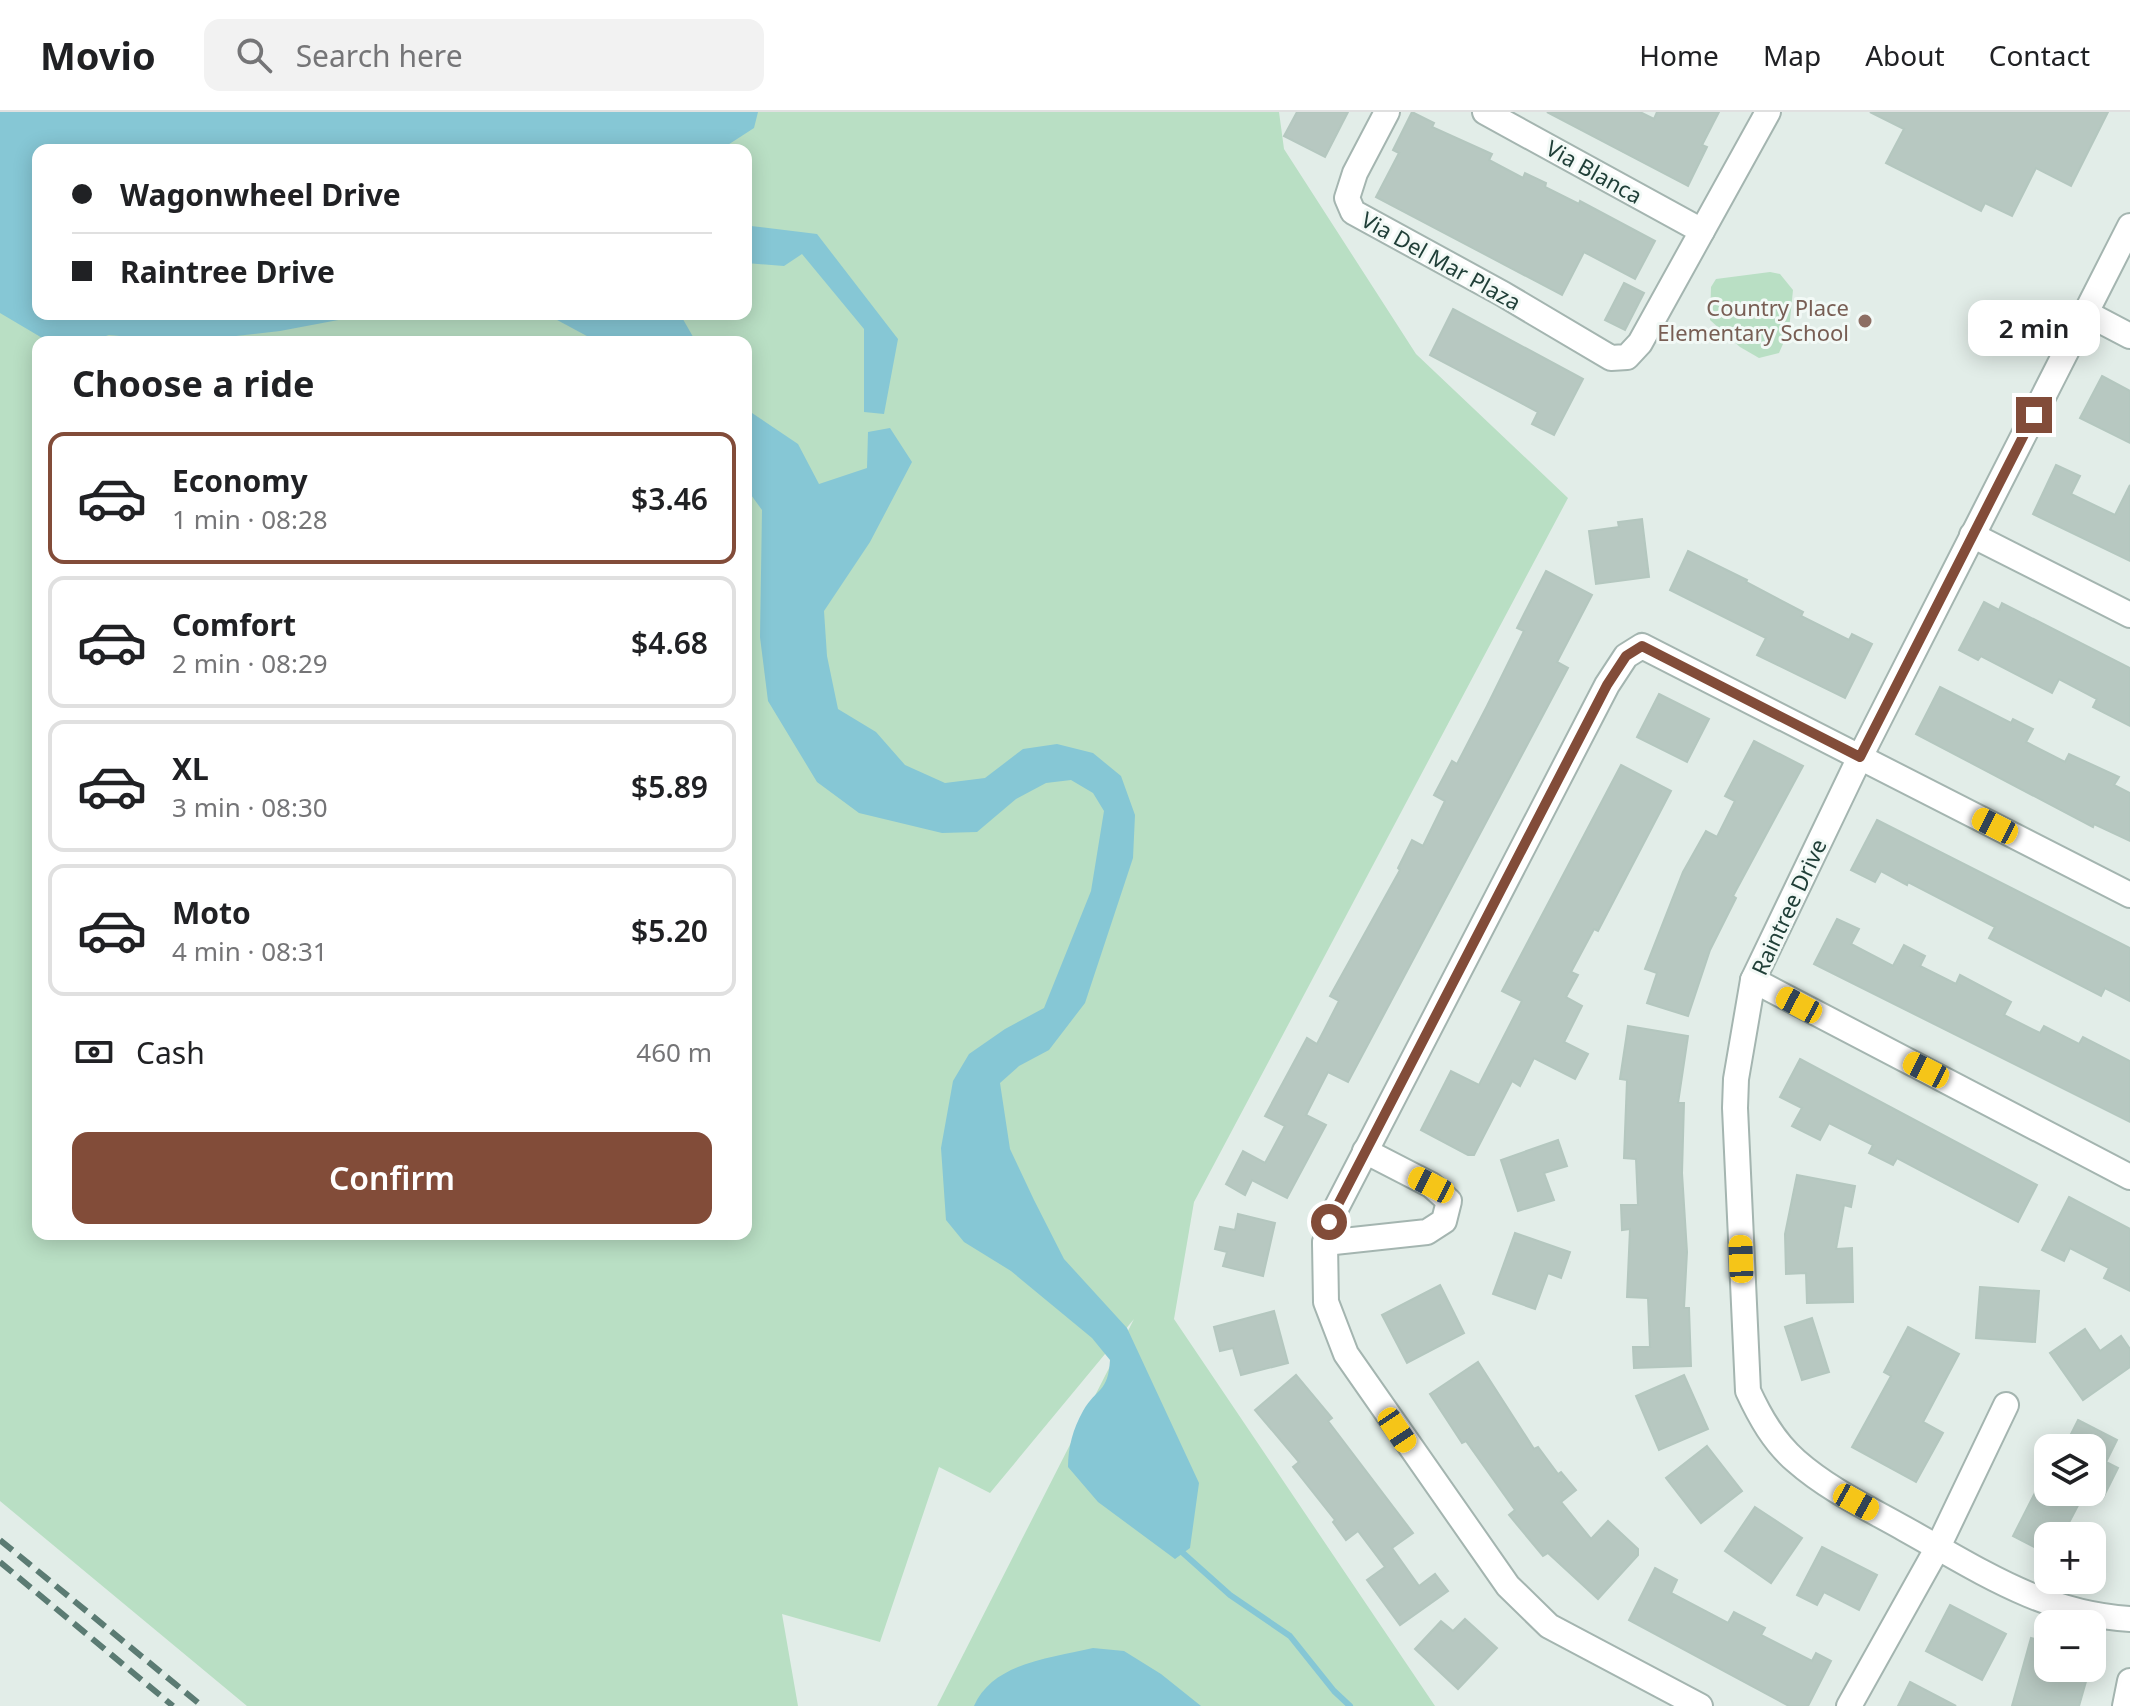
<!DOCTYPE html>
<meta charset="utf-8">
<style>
body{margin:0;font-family:"Noto Sans",sans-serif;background:#f2f2f2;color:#202124;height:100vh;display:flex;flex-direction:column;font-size:30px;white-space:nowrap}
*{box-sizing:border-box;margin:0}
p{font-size:26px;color:#757577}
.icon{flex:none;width:44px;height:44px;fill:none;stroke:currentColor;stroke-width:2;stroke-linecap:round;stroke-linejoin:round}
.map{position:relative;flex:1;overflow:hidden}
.details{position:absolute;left:32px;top:224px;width:720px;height:904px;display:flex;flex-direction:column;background:#fff;border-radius:16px;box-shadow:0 4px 20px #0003}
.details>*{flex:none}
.hud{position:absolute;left:32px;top:32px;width:720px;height:176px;border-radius:16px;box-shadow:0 4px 20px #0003;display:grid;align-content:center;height:176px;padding:0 40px;background:#fff}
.tools{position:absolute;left:2034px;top:1322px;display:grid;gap:16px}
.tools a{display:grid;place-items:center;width:72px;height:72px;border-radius:16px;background:#fff;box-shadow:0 4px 20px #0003;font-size:40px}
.end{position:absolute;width:36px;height:36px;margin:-18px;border:10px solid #824c39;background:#fff;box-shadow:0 0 0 4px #fff}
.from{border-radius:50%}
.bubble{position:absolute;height:56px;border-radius:16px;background:#fff;box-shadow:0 4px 20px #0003;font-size:26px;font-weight:600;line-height:56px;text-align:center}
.car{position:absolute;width:24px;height:48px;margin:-24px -12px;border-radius:10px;box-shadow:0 0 6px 2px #0007;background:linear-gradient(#f5c518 24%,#345 0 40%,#f5c518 0 76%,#345 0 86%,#f5c518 0)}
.hud b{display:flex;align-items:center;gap:28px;height:76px;font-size:30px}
.hud b+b{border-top:2px solid #e0e0e0}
.hud i{width:20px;height:20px;background:#202124}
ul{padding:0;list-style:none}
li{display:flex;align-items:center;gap:24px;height:132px;margin:0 16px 12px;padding:0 24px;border:4px solid #e0e0e0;border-radius:16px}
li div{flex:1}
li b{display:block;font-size:30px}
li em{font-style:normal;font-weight:600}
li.current{border-color:#824c39}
li>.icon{width:72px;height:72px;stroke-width:1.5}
h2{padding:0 40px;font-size:36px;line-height:96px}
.pay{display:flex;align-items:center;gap:20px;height:88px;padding:0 40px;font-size:30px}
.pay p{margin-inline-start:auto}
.button{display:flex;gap:16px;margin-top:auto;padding:16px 40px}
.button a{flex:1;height:92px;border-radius:16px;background:#824c39;color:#fff;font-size:32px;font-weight:600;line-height:92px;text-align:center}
header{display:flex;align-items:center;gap:48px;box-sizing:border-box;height:112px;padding:0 40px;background:#fff;border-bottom:2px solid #e0e0e0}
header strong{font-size:38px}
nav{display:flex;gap:44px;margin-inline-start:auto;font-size:28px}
.search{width:560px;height:72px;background:#f2f2f2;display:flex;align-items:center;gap:20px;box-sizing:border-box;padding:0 28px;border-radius:16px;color:#757577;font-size:30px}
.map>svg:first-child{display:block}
.green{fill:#b9dfc4;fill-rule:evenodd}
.water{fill:#86c7d5}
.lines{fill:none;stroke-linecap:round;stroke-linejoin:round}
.stream{stroke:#86c7d5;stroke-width:6}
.building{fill:#b7c8c1;stroke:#b4c7bf;stroke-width:2}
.minor-casing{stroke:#a4b5b0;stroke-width:28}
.minor{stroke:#fff;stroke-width:24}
.rail{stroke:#5b7b73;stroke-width:6;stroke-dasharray:16 8;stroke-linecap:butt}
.route{stroke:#824c39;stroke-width:10}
.education-dot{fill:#8d6e63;stroke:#f2f9f6;stroke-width:3}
.labels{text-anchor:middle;stroke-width:6;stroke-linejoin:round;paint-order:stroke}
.street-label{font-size:22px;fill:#203f38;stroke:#f2f9f6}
.education-label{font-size:22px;fill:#785e54;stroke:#f2f9f6;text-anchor:end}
</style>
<header>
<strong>Movio</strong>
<div class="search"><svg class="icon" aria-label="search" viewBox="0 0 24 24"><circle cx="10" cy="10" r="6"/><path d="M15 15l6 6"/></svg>Search here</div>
<nav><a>Home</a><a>Map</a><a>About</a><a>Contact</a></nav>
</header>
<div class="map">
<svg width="2130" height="1594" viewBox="0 0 2130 1594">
<rect width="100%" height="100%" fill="#e2ede8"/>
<!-- green -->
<g class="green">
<path d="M0 0H1279L1284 37 1416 242 1568 386 1194 1090 1174 1207 1435 1594H937L1134 1207 990 1381 939 1355 880 1530 782 1502 798 1594H247L0 1389ZM38 38H746V202H38ZM38 230H746V1122H38Z"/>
<polygon points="1770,160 1780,162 1793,178 1789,218 1779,241 1759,246 1740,235 1710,208 1711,175 1716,167"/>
</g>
<!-- water -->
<g class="water">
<polygon points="0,0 758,0 754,16 720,38 38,38 38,202 370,202 280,219 183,230 109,223 88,230 49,230 0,201"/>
<polygon points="746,108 751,114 817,122 898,227 884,302 864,300 864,217 802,142 784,154 746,151"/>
<polygon points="546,202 680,202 696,230 598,230"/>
<path d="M746 297 798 332 819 372 867 356 868 320 890 316 912 350 870 430 824 499 827 544 838 597 876 620 905 653 945 671 985 666 1023 637 1057 632 1093 641 1121 664 1135 703 1133 746 1085 891 1049 938 1019 954 1000 971 1010 1037 1034 1088 1064 1147 1127 1216 1199 1371 1190 1436 1175 1447 1098 1390 1068 1355C1068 1335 1073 1317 1083 1299 1097 1275 1108 1281 1110 1248L1092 1226 1011 1159 964 1130 946 1108 941 1036 953 969 969 942 1005 917 1044 896 1091 779 1104 699 1093 681 1071 668 1046 671 1016 687 977 720 942 721 859 701 817 670 768 589 760 525 762 398 746 376Z"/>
<path d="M1093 1536 1124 1539 1161 1562 1201 1594H974C993 1550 1052 1546 1093 1536Z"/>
</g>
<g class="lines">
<!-- stream -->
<polyline class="stream" points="1183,1441 1230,1483 1290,1524 1334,1579 1350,1594"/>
</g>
<!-- building -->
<g class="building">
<polygon points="1297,0 1348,0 1325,45 1284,24"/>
<polygon points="1412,0 1434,11 1432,15 1492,42 1489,48 1523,66 1525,61 1546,71 1545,75 1579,92 1580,89 1655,129 1635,167 1584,140 1562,183 1376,85 1399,41 1393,38"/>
<polygon points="1547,0 1640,0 1654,7 1657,0 1719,0 1702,33 1707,35 1688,74"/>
<polygon points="1870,0 2108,0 2071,74 2036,56 2012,104 1985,91 1981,99 1886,51 1904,17"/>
<polygon points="1624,171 1644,181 1625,218 1605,208"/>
<polygon points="1453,197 1583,267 1554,323 1532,312 1538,300 1430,243"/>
<polygon points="2102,264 2130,279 2130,331 2080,306"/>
<polygon points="2056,353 2080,364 2071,382 2115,403 2130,373 2130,449 2033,402"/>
<polygon points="1642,407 1649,465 1596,472 1589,419 1619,415 1618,410"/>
<polygon points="1688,439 1747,468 1746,470 1803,500 1801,504 1849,528 1852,522 1872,532 1845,586 1757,543 1766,526 1670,478"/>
<polygon points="1546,459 1592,483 1557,550 1568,556 1348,970 1328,960 1306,1003 1326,1013 1287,1086 1252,1068 1245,1083 1226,1072 1243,1039 1265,1051 1285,1014 1265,1004 1307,926 1317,932 1339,889 1330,884 1400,758 1398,756 1412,728 1423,734 1445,689 1434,683 1452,649 1457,652 1487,594 1524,519 1517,516"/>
<polygon points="1984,490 1999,498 2002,491 2130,556 2130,614 2093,595 2097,587 2059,567 2052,581 1981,544 1978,548 1959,538"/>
<polygon points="1940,575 2011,611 2013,607 2033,617 2026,630 2065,650 2069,642 2119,665 2114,673 2130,681 2130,729 2094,712 2093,715 1916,622"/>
<polygon points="1659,582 1709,607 1687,650 1637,625"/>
<polygon points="1754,629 1803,654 1733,784 1736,786 1710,838 1688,904 1647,891 1657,861 1645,857 1683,760 1706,719 1717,725 1735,689 1725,684"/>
<polygon points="1621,653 1671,679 1598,819 1594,817 1571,860 1578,863 1566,885 1582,894 1564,930 1588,942 1575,967 1534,946 1520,974 1512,969 1474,1043 1468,1043 1421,1018 1451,959 1479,973 1522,889 1502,879"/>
<polygon points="1877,708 2130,836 2130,889 2105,876 2101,884 1989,826 1995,815 1908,770 1907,773 1881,759 1875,770 1851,758"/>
<polygon points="1837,807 1859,817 1851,832 1893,854 1904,833 1925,844 1920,854 1956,872 1960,863 2011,890 2004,903 2040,921 2044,914 2079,932 2083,925 2130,949 2130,1010 1814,852"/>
<polygon points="1628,914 1688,924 1678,991 1684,991 1682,1061 1687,1140 1684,1196 1689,1196 1691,1254 1634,1256 1633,1235 1650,1235 1648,1186 1627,1185 1630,1117 1622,1118 1621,1093 1638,1093 1636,1047 1624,1046 1627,968 1620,967"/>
<polygon points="1800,947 2037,1073 2018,1110 1897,1046 1893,1053 1869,1041 1873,1033 1829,1011 1820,1028 1792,1014 1802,996 1780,985"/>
<polygon points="1558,1028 1567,1054 1544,1061 1554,1088 1518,1099 1501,1048"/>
<polygon points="1797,1063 1855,1074 1851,1095 1844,1093 1836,1137 1852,1136 1853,1190 1807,1191 1806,1161 1786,1162 1785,1122"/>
<polygon points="2069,1085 2130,1117 2130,1179 2104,1166 2109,1156 2070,1136 2064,1149 2042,1138"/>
<polygon points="1238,1102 1275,1111 1263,1164 1223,1154 1227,1140 1215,1137 1220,1115 1235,1118"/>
<polygon points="1515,1121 1570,1140 1561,1166 1548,1161 1535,1197 1493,1182"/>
<polygon points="1440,1173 1464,1221 1407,1251 1382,1203"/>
<polygon points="1980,1175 2039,1179 2035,1230 1976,1226"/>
<polygon points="1274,1199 1288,1251 1241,1263 1233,1236 1220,1239 1214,1215"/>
<polygon points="1812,1206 1829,1260 1802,1268 1785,1215"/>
<polygon points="1908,1215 1959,1242 1923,1310 1943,1321 1916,1370 1852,1335 1891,1264 1884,1260"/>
<polygon points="2085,1217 2100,1239 2121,1224 2130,1237 2130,1255 2083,1288 2050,1241"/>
<polygon points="1478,1250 1534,1337 1538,1335 1558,1362 1561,1360 1576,1378 1561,1390 1591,1427 1608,1409 1638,1437 1638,1443 1598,1487 1548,1441 1543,1444 1509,1403 1515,1398 1466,1329 1462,1331 1430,1282"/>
<polygon points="1296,1263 1332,1306 1328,1309 1413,1421 1392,1436 1419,1474 1435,1462 1448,1479 1400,1513 1367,1468 1385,1455 1358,1419 1346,1428 1333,1410 1335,1408 1293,1355 1299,1350 1255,1298"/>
<polygon points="1684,1263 1708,1317 1659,1338 1636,1284"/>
<polygon points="2078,1308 2117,1328 2106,1350 2118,1356 2103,1386 2092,1380 2092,1336 2064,1336"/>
<polygon points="1707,1334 1742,1379 1701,1411 1666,1366"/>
<polygon points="2039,1373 2048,1380 2085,1380 2062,1424 2048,1424 2048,1442 2013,1424"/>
<polygon points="1755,1395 1802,1426 1771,1471 1725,1439"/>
<polygon points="1822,1435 1877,1463 1859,1498 1824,1480 1817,1493 1797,1483"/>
<polygon points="1655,1456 1677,1468 1671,1481 1728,1511 1734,1500 1765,1516 1761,1523 1812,1549 1816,1541 1831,1549 1808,1594 1789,1594 1629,1508"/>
<polygon points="1950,1493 2006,1522 1982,1568 1926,1539"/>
<polygon points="1465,1507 1497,1536 1458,1577 1415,1537 1441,1509 1453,1519"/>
<polygon points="2031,1526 2048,1530 2048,1556 2087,1566 2079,1594 2012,1594"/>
<polygon points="1910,1570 1956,1594 1898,1594"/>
</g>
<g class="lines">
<defs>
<g id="minor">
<polyline points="1387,0 1355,61 1347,86 1353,100 1503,182 1611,246 1627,245 1640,231 1768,0"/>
<polyline points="1485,0 1702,119"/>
<path d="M2130 114 1860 645 1753 868 1736 967 1735 996 1748 1279C1760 1305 1774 1330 1796 1349 1829 1378 1868 1396 1905 1417 1979 1458 2043 1502 2130 1507"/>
<polyline points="2086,201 2130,224"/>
<polyline points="1972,423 2130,503"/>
<polyline points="1753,868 2130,1065"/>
<polyline points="1325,1131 1427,1120 1444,1109 1449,1089 1431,1073 1365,1039"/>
<polyline points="1700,1594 1549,1514 1508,1474 1346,1242 1326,1190 1325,1131 1329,1110 1607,573 1626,544 1642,534 2130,783"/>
<polyline points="1849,1594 1938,1435 2006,1293"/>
<polyline points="2125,1594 2130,1569"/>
</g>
</defs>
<!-- minor casing -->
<use href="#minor" class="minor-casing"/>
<!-- minor -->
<use href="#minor" class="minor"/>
<!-- rail -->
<g class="rail">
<polyline points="0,1428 202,1594"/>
<polyline points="0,1450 173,1594"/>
</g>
</g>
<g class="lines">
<!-- route -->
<polyline class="route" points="1329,1110 1607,573 1626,544 1642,534 1860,645 2034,303"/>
</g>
<!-- markers -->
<circle class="education-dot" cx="1865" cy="209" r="8"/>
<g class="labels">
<!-- street labels -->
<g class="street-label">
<text transform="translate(1594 60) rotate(29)" y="8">Via Blanca</text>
<text transform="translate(1441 149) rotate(29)" y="8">Via Del Mar Plaza</text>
<text transform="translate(1789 795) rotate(-65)" y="8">Raintree Drive</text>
</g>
<!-- education labels -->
<g class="education-label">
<text x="1849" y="204">Country Place<tspan x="1849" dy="25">Elementary School</tspan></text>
</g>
</g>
</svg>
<div class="tools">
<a><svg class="icon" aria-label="layers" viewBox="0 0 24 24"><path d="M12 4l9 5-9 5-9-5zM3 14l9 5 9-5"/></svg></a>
<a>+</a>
<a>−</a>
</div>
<i class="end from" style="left:1329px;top:1110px"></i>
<i class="end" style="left:2034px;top:303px"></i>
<div class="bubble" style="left:1968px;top:188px;width:132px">2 min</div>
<i class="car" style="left:1995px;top:714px;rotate:297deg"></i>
<i class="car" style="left:1799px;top:893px;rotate:298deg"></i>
<i class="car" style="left:1926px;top:958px;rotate:297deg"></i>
<i class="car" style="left:1431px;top:1073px;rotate:297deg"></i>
<i class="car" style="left:1741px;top:1147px;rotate:358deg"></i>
<i class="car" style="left:1397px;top:1318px;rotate:146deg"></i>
<i class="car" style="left:1856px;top:1390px;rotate:119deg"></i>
<div class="hud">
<b><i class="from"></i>Wagonwheel Drive</b>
<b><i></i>Raintree Drive</b>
</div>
<section class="details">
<h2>Choose a ride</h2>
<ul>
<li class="current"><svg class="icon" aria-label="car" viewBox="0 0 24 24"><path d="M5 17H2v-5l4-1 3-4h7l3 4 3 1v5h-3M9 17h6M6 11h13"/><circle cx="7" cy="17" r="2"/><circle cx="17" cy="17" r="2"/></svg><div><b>Economy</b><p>1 min · 08:28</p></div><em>$3.46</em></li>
<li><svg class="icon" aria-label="car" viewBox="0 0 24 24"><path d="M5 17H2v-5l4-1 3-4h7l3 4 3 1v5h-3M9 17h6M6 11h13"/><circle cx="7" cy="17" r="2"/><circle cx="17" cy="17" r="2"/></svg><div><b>Comfort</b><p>2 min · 08:29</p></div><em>$4.68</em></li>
<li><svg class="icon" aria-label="car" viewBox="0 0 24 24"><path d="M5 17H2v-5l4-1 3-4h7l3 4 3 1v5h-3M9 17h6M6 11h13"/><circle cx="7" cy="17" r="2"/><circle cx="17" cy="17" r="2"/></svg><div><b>XL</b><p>3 min · 08:30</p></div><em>$5.89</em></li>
<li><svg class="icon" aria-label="car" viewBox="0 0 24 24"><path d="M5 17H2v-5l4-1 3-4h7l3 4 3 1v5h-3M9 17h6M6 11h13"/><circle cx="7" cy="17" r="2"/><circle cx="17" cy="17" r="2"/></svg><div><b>Moto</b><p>4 min · 08:31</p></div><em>$5.20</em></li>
</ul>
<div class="pay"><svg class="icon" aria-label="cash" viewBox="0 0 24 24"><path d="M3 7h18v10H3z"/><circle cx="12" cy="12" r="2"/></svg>Cash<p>460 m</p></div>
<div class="button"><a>Confirm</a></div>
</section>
</div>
